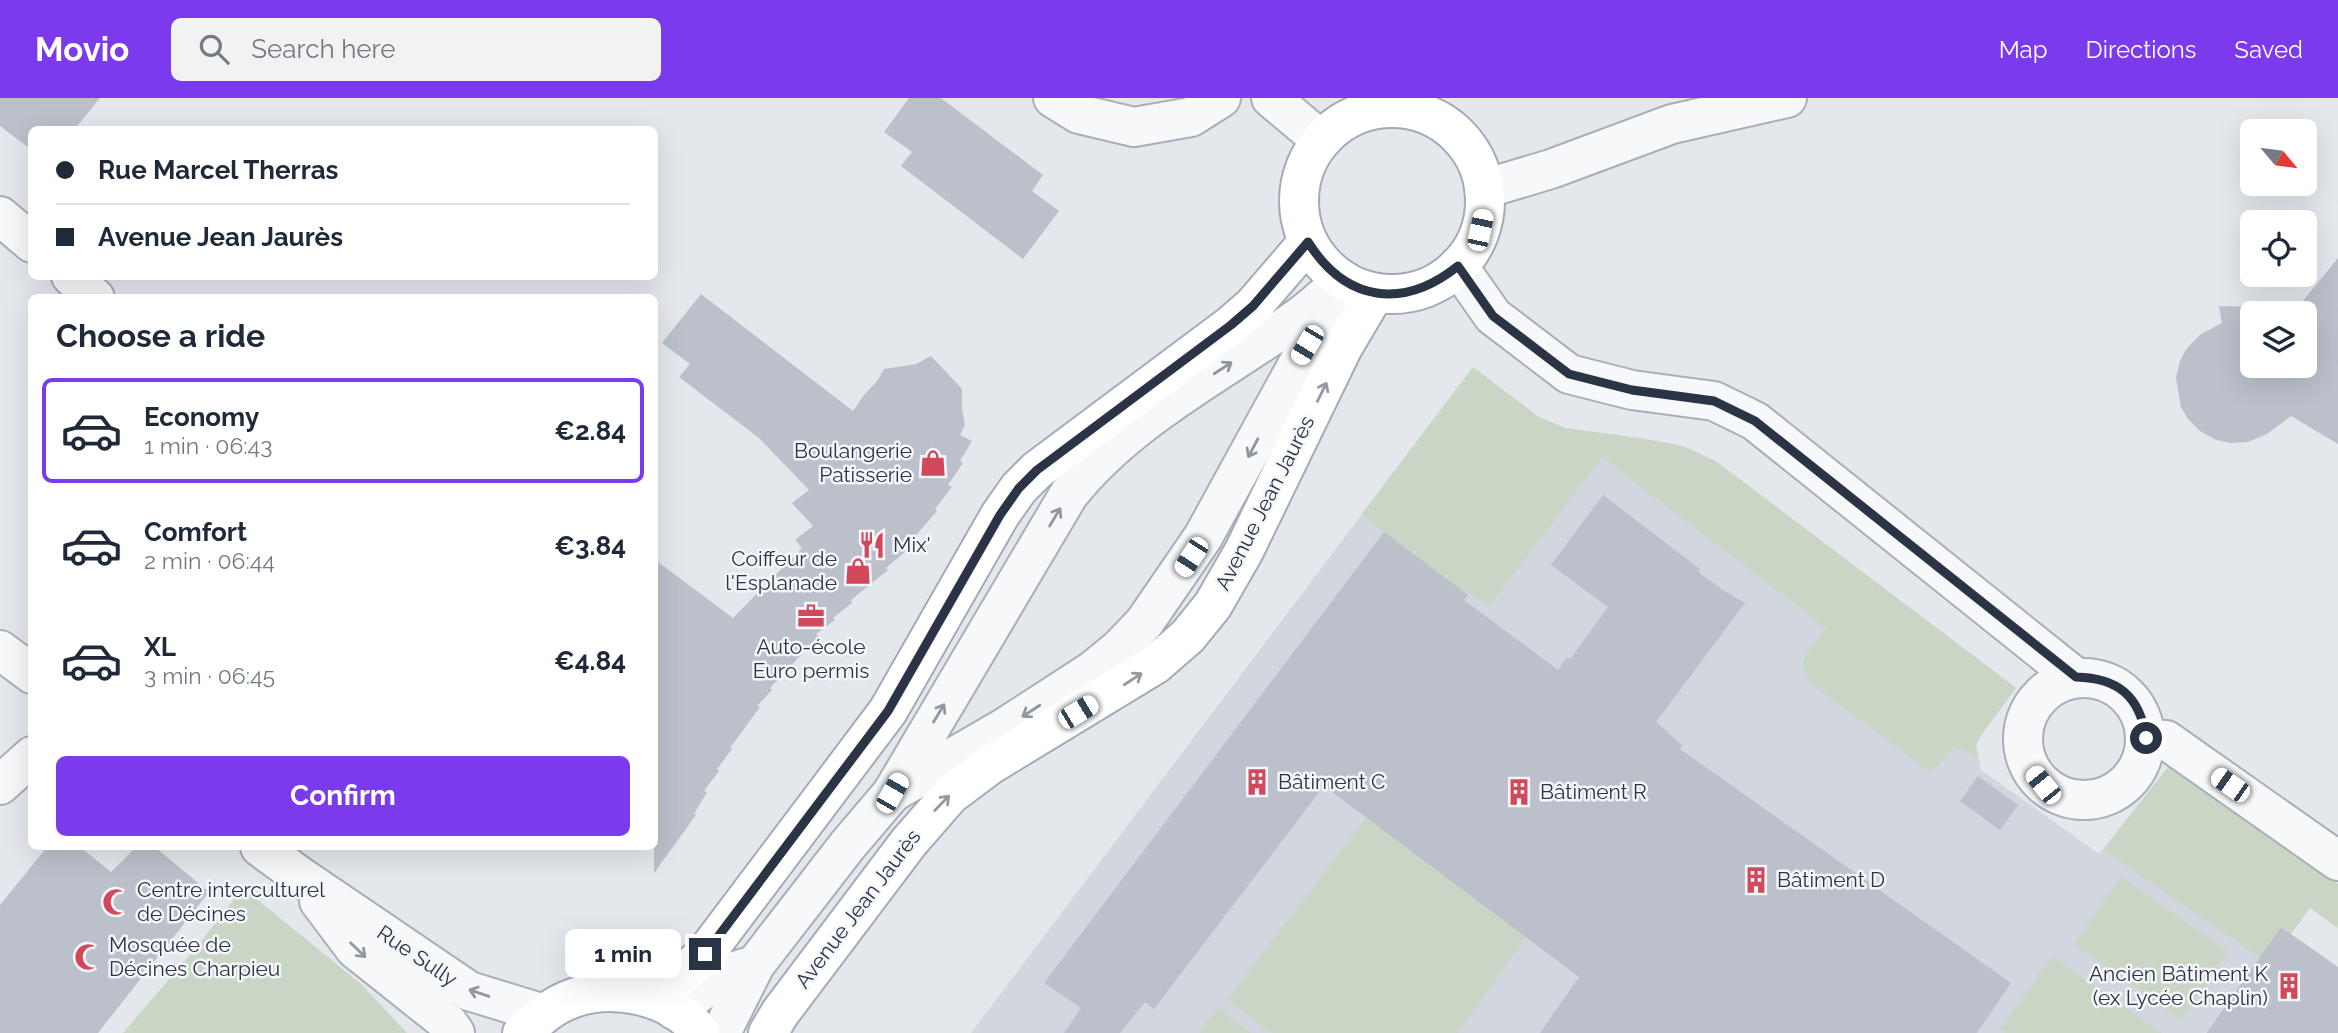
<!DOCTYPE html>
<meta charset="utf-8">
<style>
body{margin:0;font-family:Raleway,sans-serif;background:#f2f2f3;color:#1f2937;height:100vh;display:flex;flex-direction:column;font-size:26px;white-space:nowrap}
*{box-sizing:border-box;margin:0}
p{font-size:23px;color:#747a83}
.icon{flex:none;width:38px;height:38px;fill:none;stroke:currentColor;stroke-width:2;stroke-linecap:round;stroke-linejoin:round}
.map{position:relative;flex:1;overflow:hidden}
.panel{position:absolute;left:28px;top:196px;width:630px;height:556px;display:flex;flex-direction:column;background:#fff;border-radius:10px;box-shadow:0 7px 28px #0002}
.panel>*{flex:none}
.guide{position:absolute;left:28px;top:28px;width:630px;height:154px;border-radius:10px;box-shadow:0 7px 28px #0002;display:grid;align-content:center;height:154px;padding:0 28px;background:#fff}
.needle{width:46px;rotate:119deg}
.buttons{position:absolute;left:2240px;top:21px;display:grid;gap:14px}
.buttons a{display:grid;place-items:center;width:77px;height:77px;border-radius:10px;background:#fff;box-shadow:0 7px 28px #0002;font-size:35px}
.end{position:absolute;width:32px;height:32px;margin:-16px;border:9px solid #2b3445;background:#fff;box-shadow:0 0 0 4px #fff}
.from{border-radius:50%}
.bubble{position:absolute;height:49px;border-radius:10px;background:#fff;box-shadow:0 7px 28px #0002;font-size:23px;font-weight:700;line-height:49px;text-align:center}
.car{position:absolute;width:21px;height:42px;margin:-21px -10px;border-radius:9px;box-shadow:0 0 5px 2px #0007;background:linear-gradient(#fff 24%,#345 0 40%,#fff 0 76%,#345 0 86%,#fff 0)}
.guide b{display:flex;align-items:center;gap:24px;height:66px;font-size:26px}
.guide b+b{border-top:2px solid #e0e1e3}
.guide i{width:18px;height:18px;background:#1f2937}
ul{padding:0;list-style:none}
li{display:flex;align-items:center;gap:21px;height:105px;margin:0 14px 10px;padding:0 14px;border:4px solid transparent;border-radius:10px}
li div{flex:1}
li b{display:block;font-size:26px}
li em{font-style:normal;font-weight:700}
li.selected{border-color:#7c3aed}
li>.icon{width:63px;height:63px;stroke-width:1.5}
h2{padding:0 28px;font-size:32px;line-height:84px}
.primary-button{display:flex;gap:14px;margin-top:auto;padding:14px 28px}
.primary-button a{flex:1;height:80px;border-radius:10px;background:#7c3aed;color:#fff;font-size:28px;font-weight:700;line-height:80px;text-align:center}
header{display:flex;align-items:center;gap:42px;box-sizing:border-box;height:98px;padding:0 35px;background:#7c3aed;color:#fff}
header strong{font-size:33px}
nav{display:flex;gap:38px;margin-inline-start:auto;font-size:24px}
.search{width:490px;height:63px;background:#f2f2f3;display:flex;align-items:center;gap:18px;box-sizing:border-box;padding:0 24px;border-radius:10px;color:#747a83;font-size:26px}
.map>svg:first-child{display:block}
.built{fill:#d2d6de}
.green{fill:#c9d6c5}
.building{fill:#bbc0ca}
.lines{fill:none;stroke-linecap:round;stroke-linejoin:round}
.minor-casing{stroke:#a9aeb7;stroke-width:42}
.major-casing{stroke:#a3abb8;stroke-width:42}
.minor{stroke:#f7f8fa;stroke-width:38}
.major{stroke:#fff;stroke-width:38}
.oneway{stroke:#9196a0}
.oneway2{stroke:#959aa2}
.route{stroke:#2b3445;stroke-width:9}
.labels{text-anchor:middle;stroke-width:5;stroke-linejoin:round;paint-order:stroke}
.poi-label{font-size:21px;fill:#2b3445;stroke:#f4f6f9;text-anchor:start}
.street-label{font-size:21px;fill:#2b3445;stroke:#f4f6f9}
</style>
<header>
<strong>Movio</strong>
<div class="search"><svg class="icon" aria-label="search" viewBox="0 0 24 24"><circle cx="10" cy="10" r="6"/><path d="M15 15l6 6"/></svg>Search here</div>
<nav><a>Map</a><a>Directions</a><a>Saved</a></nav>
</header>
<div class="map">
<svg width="2338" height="935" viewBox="0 0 2338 935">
<rect width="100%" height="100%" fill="#e4e7ec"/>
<!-- built -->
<polygon class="built" points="1473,269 1539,319 1565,330 1646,341 1683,348 1717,364 2016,590 1981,637 1976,647 1981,672 2099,756 2169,668 2321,774 2205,935 971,935"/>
<!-- green -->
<g class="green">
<path d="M1473 269 1539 319 1565 330 1646 341 1683 348 1717 364 2016 590 1981 637 1976 647 1977 658 1953 648 1932 675 1807 583C1795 559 1814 549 1826 530L1602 359 1490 507C1445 487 1400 448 1362 416Z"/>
<polygon points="2169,668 2338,786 2338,830 2310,810 2291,836 2281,829 2259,859 2103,752"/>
<polygon points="1366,720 1527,838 1458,935 1272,935 1227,902"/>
<polygon points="2121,778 2228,854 2181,922 2074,846"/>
<polygon points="243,790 361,886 407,935 123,935 195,851"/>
<polygon points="2052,858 2162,935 2004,935 2000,932"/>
<polygon points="1218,910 1251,935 1199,935"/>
</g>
<!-- building -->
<g class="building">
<polygon points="0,0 100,0 74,32 32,32 32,52 0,28"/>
<polygon points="909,0 941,0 1043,77 1032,93 1059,113 1023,161 901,68 912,54 884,34"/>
<polygon points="2338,160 2338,346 2291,318 2267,336 2248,344 2231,345 2216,342 2200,333 2188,321 2181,309 2176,280 2180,263 2187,250 2201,236 2222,225 2219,208 2256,209 2283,215 2252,215 2252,268 2305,268 2305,215 2293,215"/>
<polygon points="701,196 853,313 864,297 878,282 884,271 916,266 931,258 962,291 962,312 965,327 960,337 972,343 960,363 963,365 948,387 952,389 935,411 937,413 905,450 907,452 886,470 888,472 851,502 852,505 833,520 835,522 816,536 819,539 800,554 802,556 770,590 772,592 757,608 760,609 730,650 732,651 717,671 719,673 704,693 707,694 694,716 696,717 654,775 654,461 733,520 802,450 795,442 813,428 792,405 809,392 759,340 679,279 690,266 662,245"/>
<polygon points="1603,397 1700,471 1698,474 1723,492 1745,505 1656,624 1682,647 1680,651 2011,885 1977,935 1540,935 1579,879 1324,688 1154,911 1145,904 1120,935 1064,935 1081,910 1044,885 1384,434 1468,497 1464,502 1558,572 1567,559 1570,561 1608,509 1551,467"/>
<polygon points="1978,678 2018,707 2000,732 1960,703"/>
<polygon points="47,749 80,749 111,774 136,749 155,749 209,794 98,935 0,935 0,807"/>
<polygon points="2281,829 2338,869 2338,935 2206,935"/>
</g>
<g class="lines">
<defs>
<g id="minor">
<polyline points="1053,0 1079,16 1134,29 1191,19 1221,0"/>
<polyline points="1271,0 1321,42"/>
<polyline points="1484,91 1551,71 1672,26 1787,0"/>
<polyline points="0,118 32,145"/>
<polyline points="1458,168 1493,218 1569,276 1632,292 1714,303 1755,323 2075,579"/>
<polyline points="71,178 95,200"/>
<polyline points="0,552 32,576"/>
<circle cx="2084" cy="641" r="61"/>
<polyline points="2146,641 2166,642 2338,763"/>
<polyline points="0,687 32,658"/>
<polyline points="895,693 1004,630 1092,573 1119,551 1144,525 1203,439 1334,200"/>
<polyline points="260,749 301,779 469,893 544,916"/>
<polyline points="319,803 355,851 448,925 455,935"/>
<polyline points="674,912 728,875 755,867"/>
<path d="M721 935 755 867 847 748 892 695 1069 396C1130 320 1219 276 1298 220 1314 209 1328 195 1343 182"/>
</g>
<g id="major">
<circle cx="1392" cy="103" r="93"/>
<polyline points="648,899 679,880 705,856 888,613 1000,417 1019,390 1037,372 1231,227 1253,208 1308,144"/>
<path d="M522 935C536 923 549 910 566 903 609 884 672 896 700 935"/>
<polyline points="768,935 780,915 909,744 950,697 990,667 1156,566 1188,538 1213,507 1244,453 1343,249 1375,195"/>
</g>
</defs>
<!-- minor casing -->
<use href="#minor" class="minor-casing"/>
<!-- major casing -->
<use href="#major" class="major-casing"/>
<!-- minor -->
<use href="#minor" class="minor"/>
<!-- major -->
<use href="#major" class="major"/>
</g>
<!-- one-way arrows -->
<defs><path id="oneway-shaft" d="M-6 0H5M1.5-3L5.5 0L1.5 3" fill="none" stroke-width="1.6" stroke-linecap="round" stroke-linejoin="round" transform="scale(1.75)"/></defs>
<g class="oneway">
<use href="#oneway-shaft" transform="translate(1223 270) rotate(-33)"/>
<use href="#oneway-shaft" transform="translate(1253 350) rotate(118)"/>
<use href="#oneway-shaft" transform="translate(1055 419) rotate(-59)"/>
<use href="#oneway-shaft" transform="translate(1031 613) rotate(147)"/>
<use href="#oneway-shaft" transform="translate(939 615) rotate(-59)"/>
<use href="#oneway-shaft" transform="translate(358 852) rotate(44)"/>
<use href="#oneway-shaft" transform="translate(479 895) rotate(-161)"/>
</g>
<g class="oneway2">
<use href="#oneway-shaft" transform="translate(1322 294) rotate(-64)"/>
<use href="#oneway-shaft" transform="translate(1133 581) rotate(-33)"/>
<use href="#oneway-shaft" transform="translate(942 705) rotate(-46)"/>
</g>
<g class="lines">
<!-- route -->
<path class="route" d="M705 856 888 613 1000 417 1019 390 1037 372 1231 227 1253 208 1308 144C1346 204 1403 212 1458 168L1493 218 1569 276 1632 292 1714 303 1755 323 2076 579C2118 580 2140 598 2146 640"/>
</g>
<!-- icons -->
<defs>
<symbol id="shop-bare" viewBox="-9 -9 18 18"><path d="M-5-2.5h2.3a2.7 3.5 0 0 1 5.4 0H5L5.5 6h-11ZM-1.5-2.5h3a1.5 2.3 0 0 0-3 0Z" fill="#d1495b" stroke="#f4f6f9" stroke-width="2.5" paint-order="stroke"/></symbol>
<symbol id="restaurant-bare" viewBox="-9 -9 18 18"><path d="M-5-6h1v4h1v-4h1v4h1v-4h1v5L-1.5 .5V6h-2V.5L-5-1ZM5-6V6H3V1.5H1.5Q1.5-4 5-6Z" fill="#d1495b" stroke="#f4f6f9" stroke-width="2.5" paint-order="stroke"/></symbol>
<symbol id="office-bare" viewBox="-9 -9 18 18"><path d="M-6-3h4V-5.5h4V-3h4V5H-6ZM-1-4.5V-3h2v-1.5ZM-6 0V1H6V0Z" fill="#d1495b" stroke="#f4f6f9" stroke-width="2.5" paint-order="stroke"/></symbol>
<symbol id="building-bare" viewBox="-9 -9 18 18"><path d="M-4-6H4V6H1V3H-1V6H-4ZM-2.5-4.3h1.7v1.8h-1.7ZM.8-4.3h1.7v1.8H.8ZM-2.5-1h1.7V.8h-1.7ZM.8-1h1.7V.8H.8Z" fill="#d1495b" stroke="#f4f6f9" stroke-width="2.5" paint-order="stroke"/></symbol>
<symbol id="mosque-bare" viewBox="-9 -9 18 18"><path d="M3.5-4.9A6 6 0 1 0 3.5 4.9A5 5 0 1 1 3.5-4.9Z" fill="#d1495b" stroke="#f4f6f9" stroke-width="2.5" paint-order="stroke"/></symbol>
</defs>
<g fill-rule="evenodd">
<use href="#shop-bare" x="914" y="346" width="38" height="38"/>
<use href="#restaurant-bare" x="853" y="428" width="38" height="38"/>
<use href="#shop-bare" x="839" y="454" width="38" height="38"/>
<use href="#office-bare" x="792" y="499" width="38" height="38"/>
<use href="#building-bare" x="1238" y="665" width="38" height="38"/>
<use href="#building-bare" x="1500" y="675" width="38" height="38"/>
<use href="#building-bare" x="1737" y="763" width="38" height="38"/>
<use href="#mosque-bare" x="97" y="785" width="38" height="38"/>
<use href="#mosque-bare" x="69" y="840" width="38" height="38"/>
<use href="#building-bare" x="2270" y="869" width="38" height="38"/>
</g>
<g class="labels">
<!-- poi labels -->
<g class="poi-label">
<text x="912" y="360" text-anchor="end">Boulangerie<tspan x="912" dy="24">Patisserie</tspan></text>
<text x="893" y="454">Mix'</text>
<text x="837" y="468" text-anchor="end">Coiffeur de<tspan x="837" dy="24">l'Esplanade</tspan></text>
<text x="811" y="556" text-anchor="middle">Auto-école<tspan x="811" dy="24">Euro permis</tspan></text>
<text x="1278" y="691">Bâtiment C</text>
<text x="1540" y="701">Bâtiment R</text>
<text x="1777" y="789">Bâtiment D</text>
<text x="137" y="799">Centre interculturel<tspan x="137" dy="24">de Décines</tspan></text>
<text x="109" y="854">Mosquée de<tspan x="109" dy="24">Décines Charpieu</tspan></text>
<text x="2268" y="883" text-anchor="end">Ancien Bâtiment K<tspan x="2268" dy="24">(ex Lycée Chaplin)</tspan></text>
</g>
<!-- street labels -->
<g class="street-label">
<text transform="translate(1265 405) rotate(-63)" y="7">Avenue Jean Jaurès</text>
<text transform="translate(858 811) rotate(-53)" y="7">Avenue Jean Jaurès</text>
<text transform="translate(417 858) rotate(34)" y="7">Rue Sully</text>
</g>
</g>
</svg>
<div class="buttons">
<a><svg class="needle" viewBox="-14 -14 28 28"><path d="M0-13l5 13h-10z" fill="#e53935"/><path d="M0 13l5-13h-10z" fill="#747a83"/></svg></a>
<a><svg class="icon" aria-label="locate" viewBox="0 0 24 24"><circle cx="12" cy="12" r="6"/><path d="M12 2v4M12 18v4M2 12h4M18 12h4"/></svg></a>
<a><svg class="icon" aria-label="layers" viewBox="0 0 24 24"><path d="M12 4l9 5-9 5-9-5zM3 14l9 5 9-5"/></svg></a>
</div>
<i class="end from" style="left:2146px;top:640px"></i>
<i class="end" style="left:705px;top:856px"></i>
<div class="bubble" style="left:565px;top:831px;width:116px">1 min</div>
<i class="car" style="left:1480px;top:132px;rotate:12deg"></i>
<i class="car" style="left:1307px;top:247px;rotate:211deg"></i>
<i class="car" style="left:1191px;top:459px;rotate:213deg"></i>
<i class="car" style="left:1078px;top:614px;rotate:59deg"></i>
<i class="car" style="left:2043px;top:687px;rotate:321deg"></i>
<i class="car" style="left:2230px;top:687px;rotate:305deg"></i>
<i class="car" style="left:892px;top:695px;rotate:30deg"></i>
<div class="guide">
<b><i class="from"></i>Rue Marcel Therras</b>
<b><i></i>Avenue Jean Jaurès</b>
</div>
<section class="panel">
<h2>Choose a ride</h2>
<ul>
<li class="selected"><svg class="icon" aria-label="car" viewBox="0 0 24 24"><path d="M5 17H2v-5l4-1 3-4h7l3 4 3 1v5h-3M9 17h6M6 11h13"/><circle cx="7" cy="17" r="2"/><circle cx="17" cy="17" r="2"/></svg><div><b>Economy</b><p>1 min · 06:43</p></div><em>€2.84</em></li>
<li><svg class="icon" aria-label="car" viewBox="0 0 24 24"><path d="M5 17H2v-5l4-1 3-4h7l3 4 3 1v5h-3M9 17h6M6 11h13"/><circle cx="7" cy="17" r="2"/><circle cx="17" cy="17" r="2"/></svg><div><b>Comfort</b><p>2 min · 06:44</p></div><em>€3.84</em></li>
<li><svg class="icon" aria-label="car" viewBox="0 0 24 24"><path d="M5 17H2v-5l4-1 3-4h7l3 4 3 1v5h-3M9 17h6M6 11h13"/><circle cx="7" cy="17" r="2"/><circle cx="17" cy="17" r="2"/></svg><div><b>XL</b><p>3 min · 06:45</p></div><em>€4.84</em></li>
</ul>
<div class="primary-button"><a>Confirm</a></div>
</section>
</div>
